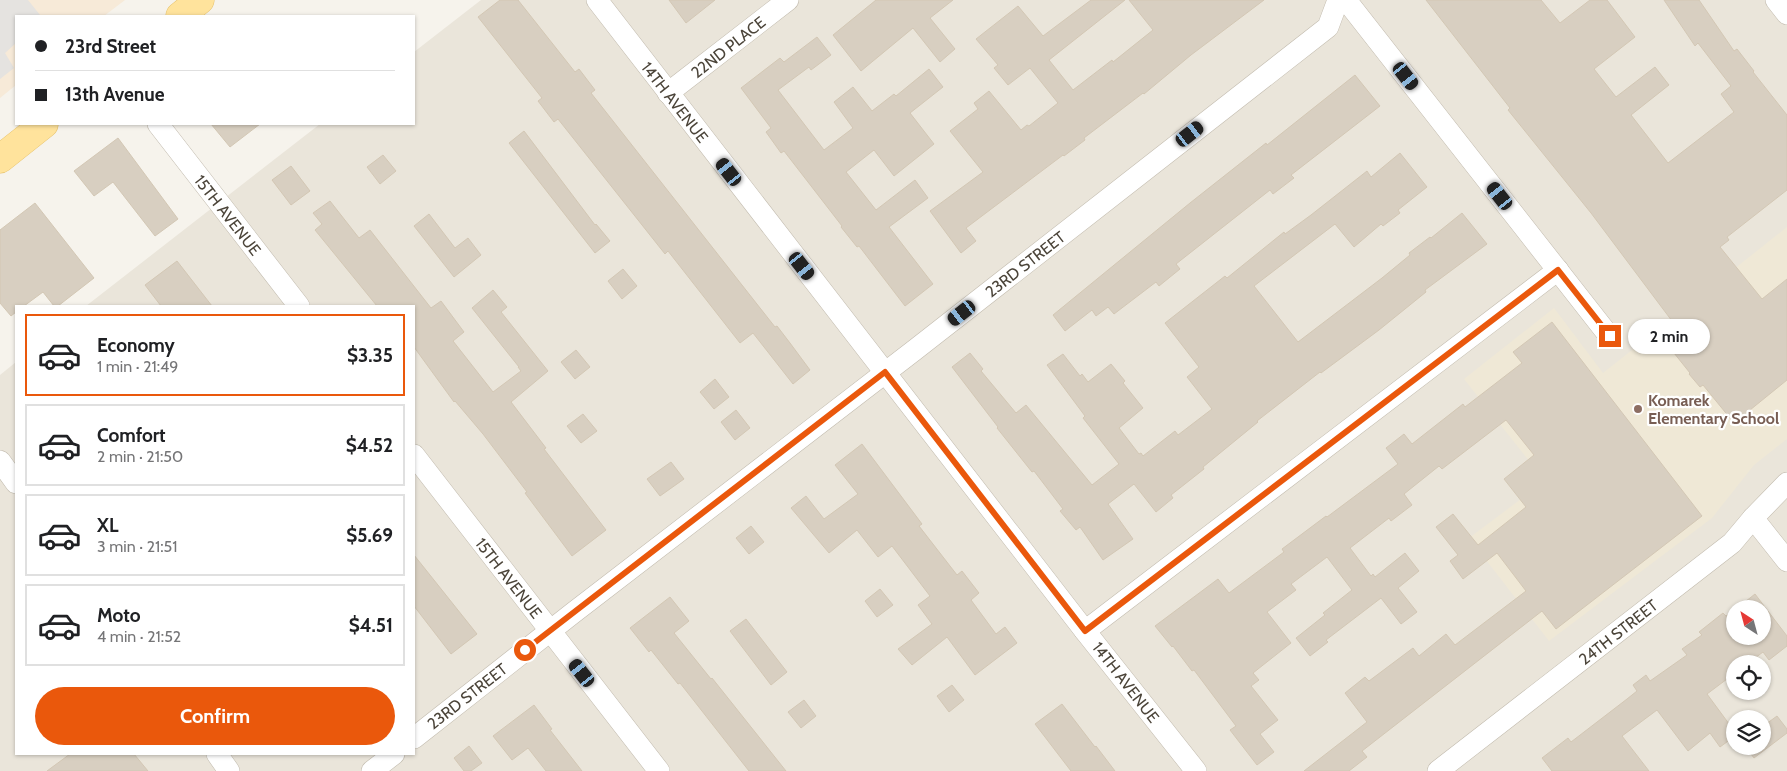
<!DOCTYPE html>
<meta charset="utf-8">
<style>
body{margin:0;font-family:Cabin,sans-serif;background:#f2f2f2;color:#202124;height:100vh;display:flex;flex-direction:column;font-size:19px;white-space:nowrap}
*{box-sizing:border-box;margin:0}
p{font-size:16px;color:#757577}
.icon{flex:none;width:28px;height:28px;fill:none;stroke:currentColor;stroke-width:2;stroke-linecap:round;stroke-linejoin:round}
.map{position:relative;flex:1;overflow:hidden}
.panel{position:absolute;left:15px;top:305px;width:400px;height:450px;display:flex;flex-direction:column;background:#fff;border-radius:0px;box-shadow:0 1px 4px #0004}
.panel>*{flex:none}
.banner{position:absolute;left:15px;top:15px;width:400px;height:110px;border-radius:0px;box-shadow:0 1px 4px #0004;display:grid;align-content:center;height:110px;padding:0 20px;background:#fff}
.needle{width:32px;rotate:324deg}
.buttons{position:absolute;left:1726px;top:600px;display:grid;gap:10px}
.buttons a{display:grid;place-items:center;width:45px;height:45px;border-radius:50%;background:#fff;box-shadow:0 1px 4px #0004;font-size:25px}
.end{position:absolute;width:22px;height:22px;margin:-11px;border:6px solid #ea580c;background:#fff;box-shadow:0 0 0 2px #fff}
.from{border-radius:50%}
.bubble{position:absolute;height:35px;border-radius:18px;background:#fff;box-shadow:0 1px 4px #0004;font-size:16px;font-weight:700;line-height:35px;text-align:center}
.car{position:absolute;width:15px;height:30px;margin:-15px -8px;border-radius:6px;box-shadow:0 0 4px 1px #0007;background:linear-gradient(#222 24%,#8ab4d8 0 40%,#222 0 76%,#8ab4d8 0 86%,#222 0)}
.banner b{display:flex;align-items:center;gap:18px;height:48px;font-size:19px}
.banner b+b{border-top:1px solid #e0e0e0}
.banner i{width:12px;height:12px;background:#202124}
ul{padding:9px 0 0;list-style:none}
li{display:flex;align-items:center;gap:15px;height:82px;margin:0 10px 8px;padding:0 10px;border:2px solid #e0e0e0;border-radius:0px}
li div{flex:1}
li b{display:block;font-size:19px}
li em{font-style:normal;font-weight:700}
li.current{border-color:#ea580c}
li>.icon{width:45px;height:45px;stroke-width:1.5}
.action{display:flex;gap:10px;margin-top:auto;padding:10px 20px}
.action a{flex:1;height:58px;border-radius:30px;background:#ea580c;color:#fff;font-size:20px;font-weight:700;line-height:58px;text-align:center}
.map>svg:first-child{display:block}
.residential{fill:#eae5da;fill-rule:evenodd}
.commercial{fill:#f7ead8}
.education{fill:#efe8d6}
.parking{fill:#e5e3e0}
.building{fill:#d8cfc1;stroke:#d3c7b4}
.lines{fill:none;stroke-linecap:round;stroke-linejoin:round}
.minor-casing{stroke:#c2bbae;stroke-width:22}
.major-casing{stroke:#e6c16a;stroke-width:29}
.minor{stroke:#fff;stroke-width:21}
.major{stroke:#ffe39c;stroke-width:28}
.route{stroke:#ea580c;stroke-width:6}
.education-dot{fill:#8d6e63;stroke:#fff;stroke-width:2}
.labels{text-anchor:middle;stroke-width:4.5;stroke-linejoin:round;paint-order:stroke}
.street-label{font-size:16px;fill:#4b4439;stroke:#fff}
.education-label{font-size:16px;font-weight:bold;fill:#785e54;stroke:#fff;text-anchor:start}
</style>
<div class="map">
<svg width="1787" height="771" viewBox="0 0 1787 771">
<rect width="100%" height="100%" fill="#f6f3ec"/>
<!-- residential -->
<path class="residential" d="M481 0H1787V771H0V375L16 362V754H414V306H86L320 124H414V52ZM1735 609H1762V636H1735ZM1735 664H1762V691H1735ZM1735 719H1762V746H1735Z"/>
<!-- commercial -->
<polygon class="commercial" points="0,0 125,0 104,16 16,16 16,85 0,98"/>
<!-- education -->
<polygon class="education" points="1787,227 1787,439 1754,465 1712,518 1549,641 1469,538 1545,481 1464,379 1554,308 1603,373"/>
<!-- parking -->
<polygon class="parking" points="0,0 28,0 40,15 16,16 16,43 5,53 14,68 0,79"/>
<!-- building -->
<g class="building">
<polygon points="500,0 518,0 575,72 579,69 595,90 591,93 775,327 777,326 790,343 810,370 793,384 753,333 740,343 668,251 665,254 558,119 554,122 538,101 542,98 478,17"/>
<polygon points="669,0 715,0 686,23"/>
<polygon points="876,0 953,0 930,18 955,49 940,62 913,28 861,71 833,35"/>
<polygon points="1091,0 1125,0 1049,60 1073,90 1112,60 1113,62 1153,30 1129,0 1264,0 1191,55 1144,94 1143,93 1084,138 1085,140 1064,156 1063,155 966,228 976,241 961,253 930,211 983,172 950,131 978,109 974,103 989,91 1021,130 1027,125 1029,126 1058,103 1030,68 1008,85 994,68 998,65 976,39 1018,6 1043,36"/>
<polygon points="1426,0 1541,0 1560,23 1590,0 1607,0 1635,37 1594,69 1616,97 1655,67 1669,85 1631,115 1668,163 1734,112 1721,94 1731,86 1698,43 1695,46 1664,0 1699,0 1734,51 1737,49 1754,71 1753,72 1787,115 1787,190 1727,237 1729,240 1720,247 1762,299 1787,279 1787,380 1734,423 1703,385 1700,387 1689,374 1690,373 1658,333 1672,321 1591,213 1508,110 1510,108"/>
<polygon points="817,37 831,55 811,70 809,67 778,90 824,150 853,128 834,102 853,87 872,111 894,94 896,96 929,69 943,87 910,113 934,144 894,176 874,150 846,172 876,210 915,180 928,198 889,227 933,284 905,306 859,246 857,247 841,227 842,226 784,151 781,153 766,132 771,128 741,88 780,58 784,62"/>
<polygon points="1355,75 1380,106 1291,175 1294,178 1273,194 1270,190 1176,264 1180,269 1159,286 1156,282 1114,314 1108,307 1096,316 1092,310 1065,331 1053,315 1190,203 1266,143 1267,145"/>
<polygon points="211,124 260,124 230,147"/>
<polygon points="524,131 595,225 596,224 610,241 595,253 509,143"/>
<polygon points="118,138 178,219 155,236 113,182 94,196 74,171"/>
<polygon points="1400,153 1427,187 1398,210 1400,213 1383,226 1381,224 1354,247 1335,224 1254,286 1298,342 1382,278 1410,255 1409,253 1430,237 1431,238 1462,213 1487,244 1425,290 1426,292 1379,330 1321,373 1320,372 1257,421 1258,422 1203,467 1204,469 1171,495 1173,498 1156,512 1134,484 1108,504 1133,539 1103,560 1080,527 1076,530 1060,511 1063,509 1034,471 1032,472 997,428 998,427 952,367 970,353 983,369 981,371 1016,413 1026,405 1092,485 1119,464 1083,418 1085,416 1047,365 1063,354 1080,376 1082,374 1088,382 1111,364 1125,381 1123,383 1143,408 1119,428 1139,454 1141,453 1143,456 1175,431 1178,435 1212,409 1187,377 1199,367 1165,323 1225,276 1227,278 1284,232 1285,234 1311,215 1367,171 1371,177"/>
<polygon points="383,155 396,171 380,184 367,167"/>
<polygon points="291,166 310,191 291,205 272,180"/>
<polygon points="330,201 359,238 370,230 431,308 441,301 464,332 453,341 493,392 521,371 518,367 519,367 472,308 493,290 507,307 501,312 548,371 511,402 546,448 544,449 606,530 572,556 525,493 527,492 483,434 455,401 454,402 414,347 414,306 377,306 315,230 322,224 313,213"/>
<polygon points="35,203 94,278 58,306 54,306 43,292 24,306 16,306 16,312 11,316 0,303 0,230"/>
<polygon points="429,214 455,248 468,238 481,255 454,277 414,226"/>
<polygon points="177,261 212,306 161,306 145,285"/>
<polygon points="623,269 637,286 622,299 608,281"/>
<polygon points="1552,322 1702,516 1556,629 1542,611 1362,751 1367,757 1349,771 1304,771 1367,722 1345,693 1365,677 1369,681 1413,648 1419,656 1446,634 1455,645 1526,591 1497,553 1463,579 1450,561 1458,555 1436,527 1453,514 1478,545 1526,507 1504,479 1534,455 1506,420 1442,469 1439,466 1404,494 1412,505 1391,521 1389,518 1350,548 1371,576 1373,574 1375,577 1405,553 1419,571 1398,588 1417,612 1401,624 1381,598 1326,640 1328,642 1310,656 1296,638 1325,615 1323,613 1352,590 1327,557 1291,584 1296,590 1267,612 1291,643 1253,673 1259,680 1251,686 1278,720 1260,734 1274,752 1257,765 1230,730 1236,726 1194,670 1192,671 1173,646 1172,647 1155,626 1218,579 1229,593 1284,552 1282,549 1326,516 1327,517 1398,464 1386,448 1404,434 1412,444 1463,404 1465,407 1522,363 1513,352"/>
<polygon points="576,350 590,367 575,379 561,362"/>
<polygon points="715,379 729,397 714,409 700,392"/>
<polygon points="736,410 750,428 735,440 721,422"/>
<polygon points="583,414 597,431 581,443 567,426"/>
<polygon points="862,444 922,524 919,526 957,575 962,571 979,593 971,600 996,634 1005,627 1017,643 975,675 947,637 912,665 898,649 932,624 918,605 930,596 892,546 878,557 857,530 829,553 791,508 806,496 824,519 858,494 835,465"/>
<polygon points="671,462 684,479 660,496 647,479"/>
<polygon points="751,526 764,542 749,554 736,538"/>
<polygon points="414,555 477,634 451,654 414,606"/>
<polygon points="880,589 893,605 877,617 865,601"/>
<polygon points="1755,594 1787,636 1787,646 1769,660 1763,652 1747,664 1735,664 1735,673 1707,694 1735,732 1735,736 1720,747 1710,733 1688,751 1657,710 1622,736 1649,771 1552,771 1542,758 1568,738 1571,742 1627,699 1637,691 1633,685 1646,675 1650,681 1687,655 1682,649 1702,635 1699,632 1723,613 1726,616 1735,609 1735,636 1762,636 1762,609 1736,609"/>
<polygon points="670,597 689,621 674,633 711,679 712,678 786,771 749,771 680,683 678,684 651,650 649,652 630,628"/>
<polygon points="746,619 787,672 771,685 730,631"/>
<polygon points="952,685 964,700 949,712 937,696"/>
<polygon points="804,700 816,716 801,728 788,712"/>
<polygon points="1062,704 1095,747 1096,746 1115,771 1071,771 1035,724"/>
<polygon points="534,705 552,729 550,730 582,771 546,771 528,748 512,760 493,736"/>
<polygon points="1777,716 1787,729 1787,733 1754,758 1745,746 1762,746 1762,727"/>
<polygon points="469,746 482,763 471,771 464,771 454,758"/>
<polygon points="70,754 134,754 148,771 47,771"/>
</g>
<g class="lines">
<defs>
<g id="minor">
<polyline points="597,0 1085,631 1196,771"/>
<polyline points="1346,0 1610,337"/>
<polyline points="1776,0 1787,14"/>
<polyline points="668,93 788,0"/>
<polyline points="158,124 299,306"/>
<polyline points="414,455 659,771"/>
<polyline points="0,461 16,483"/>
<polyline points="1753,518 1787,561"/>
<polyline points="1085,631 1558,270"/>
<polyline points="414,738 573,613 916,349 1328,27 1338,0"/>
<polyline points="217,754 229,771"/>
<polyline points="372,771 394,754"/>
<polyline points="1438,771 1732,543 1753,518 1787,483"/>
</g>
<g id="major">
<polyline points="180,16 200,0"/>
<polyline points="0,159 44,124"/>
</g>
</defs>
<!-- minor casing -->
<use href="#minor" class="minor-casing"/>
<!-- major casing -->
<use href="#major" class="major-casing"/>
<!-- minor -->
<use href="#minor" class="minor"/>
<!-- major -->
<use href="#major" class="major"/>
</g>
<g class="lines">
<!-- route -->
<polyline class="route" points="525,650 885,372 1085,631 1558,270 1610,336"/>
</g>
<!-- markers -->
<circle class="education-dot" cx="1638" cy="409" r="5"/>
<g class="labels">
<!-- street labels -->
<g class="street-label">
<text transform="translate(728 47) rotate(-38)" y="6">22ND PLACE</text>
<text transform="translate(675 102) rotate(52)" y="6">14TH AVENUE</text>
<text transform="translate(228 215) rotate(52)" y="6">15TH AVENUE</text>
<text transform="translate(1025 264) rotate(-38)" y="6">23RD STREET</text>
<text transform="translate(509 578) rotate(52)" y="6">15TH AVENUE</text>
<text transform="translate(1618 632) rotate(-38)" y="6">24TH STREET</text>
<text transform="translate(1126 682) rotate(52)" y="6">14TH AVENUE</text>
<text transform="translate(467 696) rotate(-38)" y="6">23RD STREET</text>
</g>
<!-- education labels -->
<g class="education-label">
<text x="1648" y="406">Komarek<tspan x="1648" dy="18">Elementary School</tspan></text>
</g>
</g>
</svg>
<div class="buttons">
<a><svg class="needle" viewBox="-14 -14 28 28"><path d="M0-13l5 13h-10z" fill="#e53935"/><path d="M0 13l5-13h-10z" fill="#757577"/></svg></a>
<a><svg class="icon" aria-label="locate" viewBox="0 0 24 24"><circle cx="12" cy="12" r="6"/><path d="M12 2v4M12 18v4M2 12h4M18 12h4"/></svg></a>
<a><svg class="icon" aria-label="layers" viewBox="0 0 24 24"><path d="M12 4l9 5-9 5-9-5zM3 14l9 5 9-5"/></svg></a>
</div>
<i class="end from" style="left:525px;top:650px"></i>
<i class="end" style="left:1610px;top:336px"></i>
<div class="bubble" style="left:1628px;top:319px;width:82px">2 min</div>
<i class="car" style="left:1406px;top:76px;rotate:142deg"></i>
<i class="car" style="left:1190px;top:134px;rotate:52deg"></i>
<i class="car" style="left:729px;top:172px;rotate:322deg"></i>
<i class="car" style="left:1500px;top:196px;rotate:322deg"></i>
<i class="car" style="left:802px;top:266px;rotate:142deg"></i>
<i class="car" style="left:962px;top:313px;rotate:232deg"></i>
<i class="car" style="left:582px;top:673px;rotate:322deg"></i>
<div class="banner">
<b><i class="from"></i>23rd Street</b>
<b><i></i>13th Avenue</b>
</div>
<section class="panel">
<ul>
<li class="current"><svg class="icon" aria-label="car" viewBox="0 0 24 24"><path d="M5 17H2v-5l4-1 3-4h7l3 4 3 1v5h-3M9 17h6M6 11h13"/><circle cx="7" cy="17" r="2"/><circle cx="17" cy="17" r="2"/></svg><div><b>Economy</b><p>1 min · 21:49</p></div><em>$3.35</em></li>
<li><svg class="icon" aria-label="car" viewBox="0 0 24 24"><path d="M5 17H2v-5l4-1 3-4h7l3 4 3 1v5h-3M9 17h6M6 11h13"/><circle cx="7" cy="17" r="2"/><circle cx="17" cy="17" r="2"/></svg><div><b>Comfort</b><p>2 min · 21:50</p></div><em>$4.52</em></li>
<li><svg class="icon" aria-label="car" viewBox="0 0 24 24"><path d="M5 17H2v-5l4-1 3-4h7l3 4 3 1v5h-3M9 17h6M6 11h13"/><circle cx="7" cy="17" r="2"/><circle cx="17" cy="17" r="2"/></svg><div><b>XL</b><p>3 min · 21:51</p></div><em>$5.69</em></li>
<li><svg class="icon" aria-label="car" viewBox="0 0 24 24"><path d="M5 17H2v-5l4-1 3-4h7l3 4 3 1v5h-3M9 17h6M6 11h13"/><circle cx="7" cy="17" r="2"/><circle cx="17" cy="17" r="2"/></svg><div><b>Moto</b><p>4 min · 21:52</p></div><em>$4.51</em></li>
</ul>
<div class="action"><a>Confirm</a></div>
</section>
</div>
